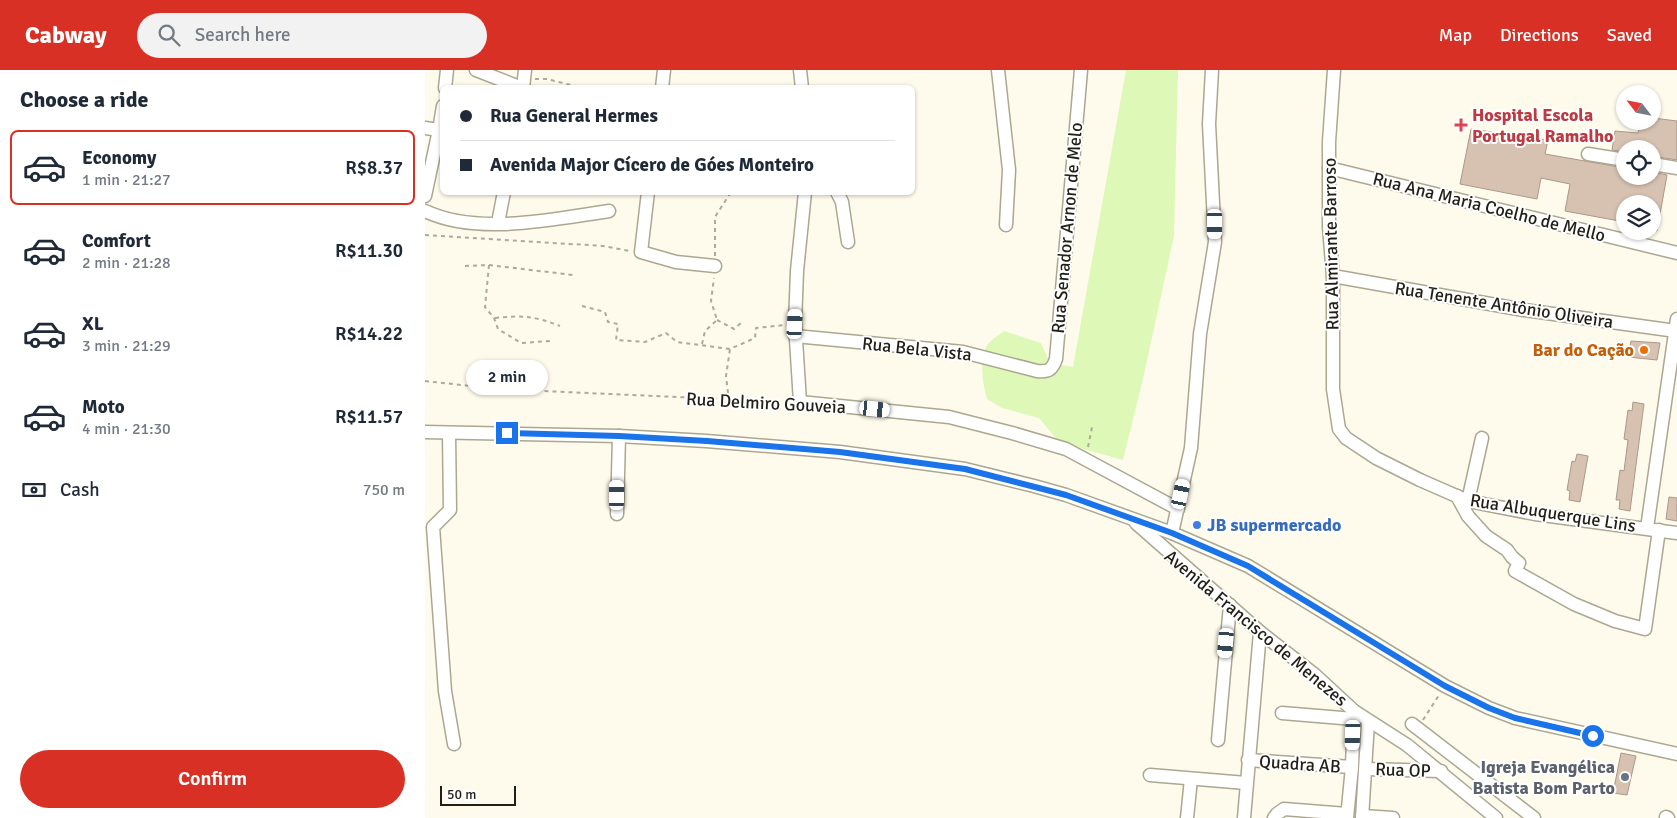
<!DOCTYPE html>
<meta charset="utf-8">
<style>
body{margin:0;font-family:Signika,sans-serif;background:#f2f2f3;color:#1f2937;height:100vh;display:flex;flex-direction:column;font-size:19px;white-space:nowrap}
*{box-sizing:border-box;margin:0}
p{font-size:16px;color:#747a83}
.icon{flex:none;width:28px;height:28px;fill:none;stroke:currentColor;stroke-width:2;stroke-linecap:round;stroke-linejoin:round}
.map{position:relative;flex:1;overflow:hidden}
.details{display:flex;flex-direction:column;background:#fff;width:425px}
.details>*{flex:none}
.guide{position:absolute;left:15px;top:15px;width:475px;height:110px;border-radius:8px;box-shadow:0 1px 4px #0004;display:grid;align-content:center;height:110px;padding:0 20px;background:#fff}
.needle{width:32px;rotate:302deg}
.tools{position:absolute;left:1191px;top:15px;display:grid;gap:10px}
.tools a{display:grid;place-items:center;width:45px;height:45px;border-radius:50%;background:#fff;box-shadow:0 1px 4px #0004;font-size:25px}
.scale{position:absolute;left:15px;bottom:12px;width:76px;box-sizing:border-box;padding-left:5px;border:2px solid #211f16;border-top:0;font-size:14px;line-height:18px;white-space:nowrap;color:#211f16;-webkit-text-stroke:4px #fff;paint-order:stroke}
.end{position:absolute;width:22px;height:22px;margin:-11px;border:6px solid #1a73e8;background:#fff;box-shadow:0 0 0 2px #fff}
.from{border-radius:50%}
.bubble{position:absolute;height:35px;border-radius:18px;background:#fff;box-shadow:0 1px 4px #0004;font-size:16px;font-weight:600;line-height:35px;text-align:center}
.car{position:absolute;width:15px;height:30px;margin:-15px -8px;border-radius:6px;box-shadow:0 0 4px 1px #0007;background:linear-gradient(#fff 24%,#345 0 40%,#fff 0 76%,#345 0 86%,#fff 0)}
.guide b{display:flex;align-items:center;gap:18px;height:48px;font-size:19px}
.guide b+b{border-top:1px solid #e0e1e3}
.guide i{width:12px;height:12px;background:#1f2937}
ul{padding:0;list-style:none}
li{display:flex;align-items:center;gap:15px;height:75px;margin:0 10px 8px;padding:0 10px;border:2px solid transparent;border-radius:8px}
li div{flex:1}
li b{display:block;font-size:19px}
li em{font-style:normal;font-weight:600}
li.on{border-color:#d93025}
li>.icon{width:45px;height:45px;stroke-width:1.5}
h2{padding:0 20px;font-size:22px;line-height:60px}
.pay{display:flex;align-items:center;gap:12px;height:55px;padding:0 20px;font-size:19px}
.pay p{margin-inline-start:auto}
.primary-button{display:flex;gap:10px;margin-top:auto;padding:10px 20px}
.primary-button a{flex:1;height:58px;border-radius:30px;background:#d93025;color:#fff;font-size:20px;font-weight:600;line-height:58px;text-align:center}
header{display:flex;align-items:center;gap:30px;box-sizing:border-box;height:70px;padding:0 25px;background:#d93025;color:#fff}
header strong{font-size:24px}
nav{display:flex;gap:28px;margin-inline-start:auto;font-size:18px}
.search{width:350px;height:45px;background:#f2f2f3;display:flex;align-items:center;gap:12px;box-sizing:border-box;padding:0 18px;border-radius:28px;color:#747a83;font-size:19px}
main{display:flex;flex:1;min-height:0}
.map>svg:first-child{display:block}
.green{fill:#def8b7}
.building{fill:#d7c2b1;stroke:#ac9888}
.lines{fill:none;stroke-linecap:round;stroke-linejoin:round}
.minor-casing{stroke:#aca790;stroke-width:15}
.path{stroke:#acaa9d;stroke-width:2;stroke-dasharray:4 4;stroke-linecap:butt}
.minor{stroke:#fff;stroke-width:12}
.route{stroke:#1a73e8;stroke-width:6}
.health-dot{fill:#e0444e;stroke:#fff;stroke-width:2}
.food-dot{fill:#e8710a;stroke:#fff;stroke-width:2}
.shop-dot{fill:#3f7fe0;stroke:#fff;stroke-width:2}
.worship-dot{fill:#6b7280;stroke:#fff;stroke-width:2}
.labels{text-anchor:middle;stroke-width:4;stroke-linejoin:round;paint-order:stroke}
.health-label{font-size:18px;font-weight:bold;fill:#be3a42;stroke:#fff;text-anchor:start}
.street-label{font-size:18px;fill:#211f16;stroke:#fff}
.food-label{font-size:18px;font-weight:bold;fill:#c56008;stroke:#fff;text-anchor:end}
.shop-label{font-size:18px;font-weight:bold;fill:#366cbe;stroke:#fff;text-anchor:start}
.worship-label{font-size:18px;font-weight:bold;fill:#5b616d;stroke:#fff;text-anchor:end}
</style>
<header>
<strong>Cabway</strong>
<div class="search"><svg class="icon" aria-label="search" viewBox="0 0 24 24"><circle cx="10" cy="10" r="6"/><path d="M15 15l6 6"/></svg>Search here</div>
<nav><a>Map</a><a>Directions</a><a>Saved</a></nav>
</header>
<main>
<section class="details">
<h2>Choose a ride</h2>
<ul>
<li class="on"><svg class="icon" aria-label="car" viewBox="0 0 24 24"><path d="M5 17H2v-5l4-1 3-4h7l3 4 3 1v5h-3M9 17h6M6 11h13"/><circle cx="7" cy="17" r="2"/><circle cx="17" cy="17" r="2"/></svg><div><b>Economy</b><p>1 min · 21:27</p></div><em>R$8.37</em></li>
<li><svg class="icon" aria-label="car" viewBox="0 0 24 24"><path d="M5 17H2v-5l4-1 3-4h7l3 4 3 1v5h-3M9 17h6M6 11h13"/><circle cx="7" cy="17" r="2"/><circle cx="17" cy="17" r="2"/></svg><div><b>Comfort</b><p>2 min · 21:28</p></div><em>R$11.30</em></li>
<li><svg class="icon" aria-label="car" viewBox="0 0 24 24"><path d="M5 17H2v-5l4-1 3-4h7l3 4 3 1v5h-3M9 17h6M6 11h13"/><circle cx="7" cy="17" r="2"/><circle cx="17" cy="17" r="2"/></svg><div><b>XL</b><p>3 min · 21:29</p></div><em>R$14.22</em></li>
<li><svg class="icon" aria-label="car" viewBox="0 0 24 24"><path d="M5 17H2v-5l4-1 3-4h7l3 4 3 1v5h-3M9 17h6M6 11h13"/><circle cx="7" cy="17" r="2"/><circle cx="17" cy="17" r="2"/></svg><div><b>Moto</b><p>4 min · 21:30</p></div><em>R$11.57</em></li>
</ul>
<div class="pay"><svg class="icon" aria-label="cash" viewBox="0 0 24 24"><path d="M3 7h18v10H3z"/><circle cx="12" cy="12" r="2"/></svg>Cash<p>750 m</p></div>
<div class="primary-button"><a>Confirm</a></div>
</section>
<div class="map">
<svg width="1252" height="748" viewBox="0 0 1252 748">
<rect width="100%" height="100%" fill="#fefbec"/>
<!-- green -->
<path class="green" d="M701 0H753L749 166 718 309 698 390 634 372 614 348 577 338 562 329C558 315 553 287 563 274 567 269 574 265 579 261L616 273 625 293 648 297Z"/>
<!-- building -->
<g class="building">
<polygon points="1228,48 1252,51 1252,90 1228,86 1228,79 1200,79 1200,82 1187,80 1190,61 1213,63 1215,51 1228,51"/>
<polygon points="1046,59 1123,70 1120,84 1200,98 1200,106 1228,106 1228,102 1242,105 1232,161 1228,160 1228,134 1200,134 1200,152 1140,141 1145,114 1116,108 1112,129 1035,114"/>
<polygon points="1206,271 1235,273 1232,290 1203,287"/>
<polygon points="1208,332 1219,334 1205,441 1194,439 1195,430 1191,430 1195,400 1199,401 1200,393 1203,370 1199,369 1203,340 1207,341"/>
<polygon points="1152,384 1163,386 1155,432 1144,430 1145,421 1142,420 1147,391 1150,392"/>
<polygon points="1244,427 1252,428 1252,451 1241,449"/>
<polygon points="1196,683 1211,686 1202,725 1188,723"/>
</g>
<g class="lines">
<defs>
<g id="minor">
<polyline points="51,0 97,18"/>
<polyline points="375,0 377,18"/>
<polyline points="573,0 584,100 581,155"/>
<polyline points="909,0 904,72 904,157 908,206 908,319 914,359 921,368 951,388 995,410 1043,431 1110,444 1252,463"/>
<polyline points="20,18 22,0"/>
<polyline points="98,18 100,0"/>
<polyline points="237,18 239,0"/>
<polyline points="0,58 14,60"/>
<polyline points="1163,84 1200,90"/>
<polyline points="1228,94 1252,98"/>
<polyline points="904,98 1252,183"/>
<polyline points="223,122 216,182 251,192 290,196"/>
<polyline points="380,122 372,201 370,254 375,332 524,347 587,363 641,379 753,439"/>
<polyline points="412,122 417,132 423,172"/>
<polyline points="0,126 14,60 18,36"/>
<path d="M0 141C53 166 128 149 184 141"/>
<polyline points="73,153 79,122"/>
<polyline points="908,206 1099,240 1251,261"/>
<path d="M370 266 538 282 612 301C624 302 627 300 631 289L656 0"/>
<polyline points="0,362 194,366 281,371 415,382 540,399 609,416 641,425 747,463 823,496 1020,616 1064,638 1090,648 1252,684"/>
<polyline points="24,363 25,440 8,457 20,621 29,674"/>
<polyline points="1032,426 1043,446 1061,466 1082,480 1087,487 1094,493 1090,501 1149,534 1190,551 1220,559 1234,460"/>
<polyline points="1043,431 1057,368"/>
<polyline points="192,444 194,366"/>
<polyline points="711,453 835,562 890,605 929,641 982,675 1071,748"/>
<polyline points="1222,458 1252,249"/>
<polyline points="747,463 766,378 775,264 790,172 784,54 787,0"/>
<polyline points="857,643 929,649"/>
<polyline points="987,654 1109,748"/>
<polyline points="793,670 805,535"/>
<polyline points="823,690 927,697"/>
<polyline points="941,699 1016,701"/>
<polyline points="725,705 821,713"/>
<polyline points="937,746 968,748"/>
<polyline points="1241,747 1243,748"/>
<polyline points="762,748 766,709"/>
<polyline points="819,748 835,562"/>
<polyline points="849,748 852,744 859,739 922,744"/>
<polyline points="922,748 927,697 929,641"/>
<polyline points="937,748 943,652"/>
</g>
</defs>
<!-- minor casing -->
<use href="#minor" class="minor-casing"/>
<!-- path -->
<g class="path">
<polyline points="110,9 122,9 158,18"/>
<polyline points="0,165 178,176 204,181"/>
<polyline points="290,186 290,147 306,122"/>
<polyline points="64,195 60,237 69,248 73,259 96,273 125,271"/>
<polyline points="40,196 64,195 148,205"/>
<polyline points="157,236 180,242 183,252 193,254 191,270 220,272 241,263 252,272 305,279 330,268 331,258 360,255"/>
<path d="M70 248C97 245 110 246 135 256"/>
<polyline points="292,250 309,259 316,253"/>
<polyline points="277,274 280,261 292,250 286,231 289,208"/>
<polyline points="0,311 73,319 364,332"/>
<polyline points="304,331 301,306 305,279"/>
<polyline points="663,377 667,357"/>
<polyline points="998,650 1014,625"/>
</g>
<!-- minor -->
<use href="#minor" class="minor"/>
</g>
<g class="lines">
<!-- route -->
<polyline class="route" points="82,363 194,366 282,371 415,382 540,399 641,425 747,463 823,496 1020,616 1064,638 1090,648 1168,666"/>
</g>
<!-- markers -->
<path class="health-dot" d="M1033.5 47.5h5v5h5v5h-5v5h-5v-5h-5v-5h5z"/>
<circle class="food-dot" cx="1219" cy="280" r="5"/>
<circle class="shop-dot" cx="772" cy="455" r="5"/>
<circle class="worship-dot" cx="1200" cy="707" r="5"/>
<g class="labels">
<!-- health labels -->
<g class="health-label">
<text x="1047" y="51">Hospital Escola<tspan x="1047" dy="21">Portugal Ramalho</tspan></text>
</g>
<!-- street labels -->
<g class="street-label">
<text transform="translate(1064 137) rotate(14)" y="6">Rua Ana Maria Coelho de Mello</text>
<text transform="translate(642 158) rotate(-85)" y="6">Rua Senador Arnon de Melo</text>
<text transform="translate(906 174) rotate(-91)" y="6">Rua Almirante Barroso</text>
<text transform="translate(1079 235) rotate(9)" y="6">Rua Tenente Antônio Oliveira</text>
<text transform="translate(492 279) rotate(6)" y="6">Rua Bela Vista</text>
<text transform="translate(341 333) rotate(3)" y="6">Rua Delmiro Gouveia</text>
<text transform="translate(1128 443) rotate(9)" y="6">Rua Albuquerque Lins</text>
<text transform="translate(831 558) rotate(40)" y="6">Avenida Francisco de Menezes</text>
<text transform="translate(875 694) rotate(4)" y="6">Quadra AB</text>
<text transform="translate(978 700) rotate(2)" y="6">Rua OP</text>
</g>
<!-- food labels -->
<g class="food-label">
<text x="1209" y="286">Bar do Cação</text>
</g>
<!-- shop labels -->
<g class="shop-label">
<text x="782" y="461">JB supermercado</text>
</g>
<!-- worship labels -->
<g class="worship-label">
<text x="1190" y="703">Igreja Evangélica<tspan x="1190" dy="21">Batista Bom Parto</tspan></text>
</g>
</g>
</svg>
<div class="tools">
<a><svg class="needle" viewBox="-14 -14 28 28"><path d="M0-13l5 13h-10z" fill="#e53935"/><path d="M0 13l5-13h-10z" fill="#747a83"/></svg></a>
<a><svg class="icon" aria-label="locate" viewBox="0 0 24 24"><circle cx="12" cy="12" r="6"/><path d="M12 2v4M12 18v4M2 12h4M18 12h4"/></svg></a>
<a><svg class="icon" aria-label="layers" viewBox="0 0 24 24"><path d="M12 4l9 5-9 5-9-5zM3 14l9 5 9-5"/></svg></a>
</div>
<div class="scale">50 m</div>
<i class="end from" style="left:1168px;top:666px"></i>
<i class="end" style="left:82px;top:363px"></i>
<div class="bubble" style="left:41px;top:290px;width:82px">2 min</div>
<i class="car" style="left:790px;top:154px;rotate:180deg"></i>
<i class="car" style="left:370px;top:254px;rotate:3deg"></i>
<i class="car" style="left:450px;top:339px;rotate:96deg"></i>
<i class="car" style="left:756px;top:424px;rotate:12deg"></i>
<i class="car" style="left:192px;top:425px;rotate:0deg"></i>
<i class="car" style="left:801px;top:573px;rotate:185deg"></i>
<i class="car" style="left:928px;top:665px;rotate:182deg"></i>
<div class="guide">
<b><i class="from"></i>Rua General Hermes</b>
<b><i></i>Avenida Major Cícero de Góes Monteiro</b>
</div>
</div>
</main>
